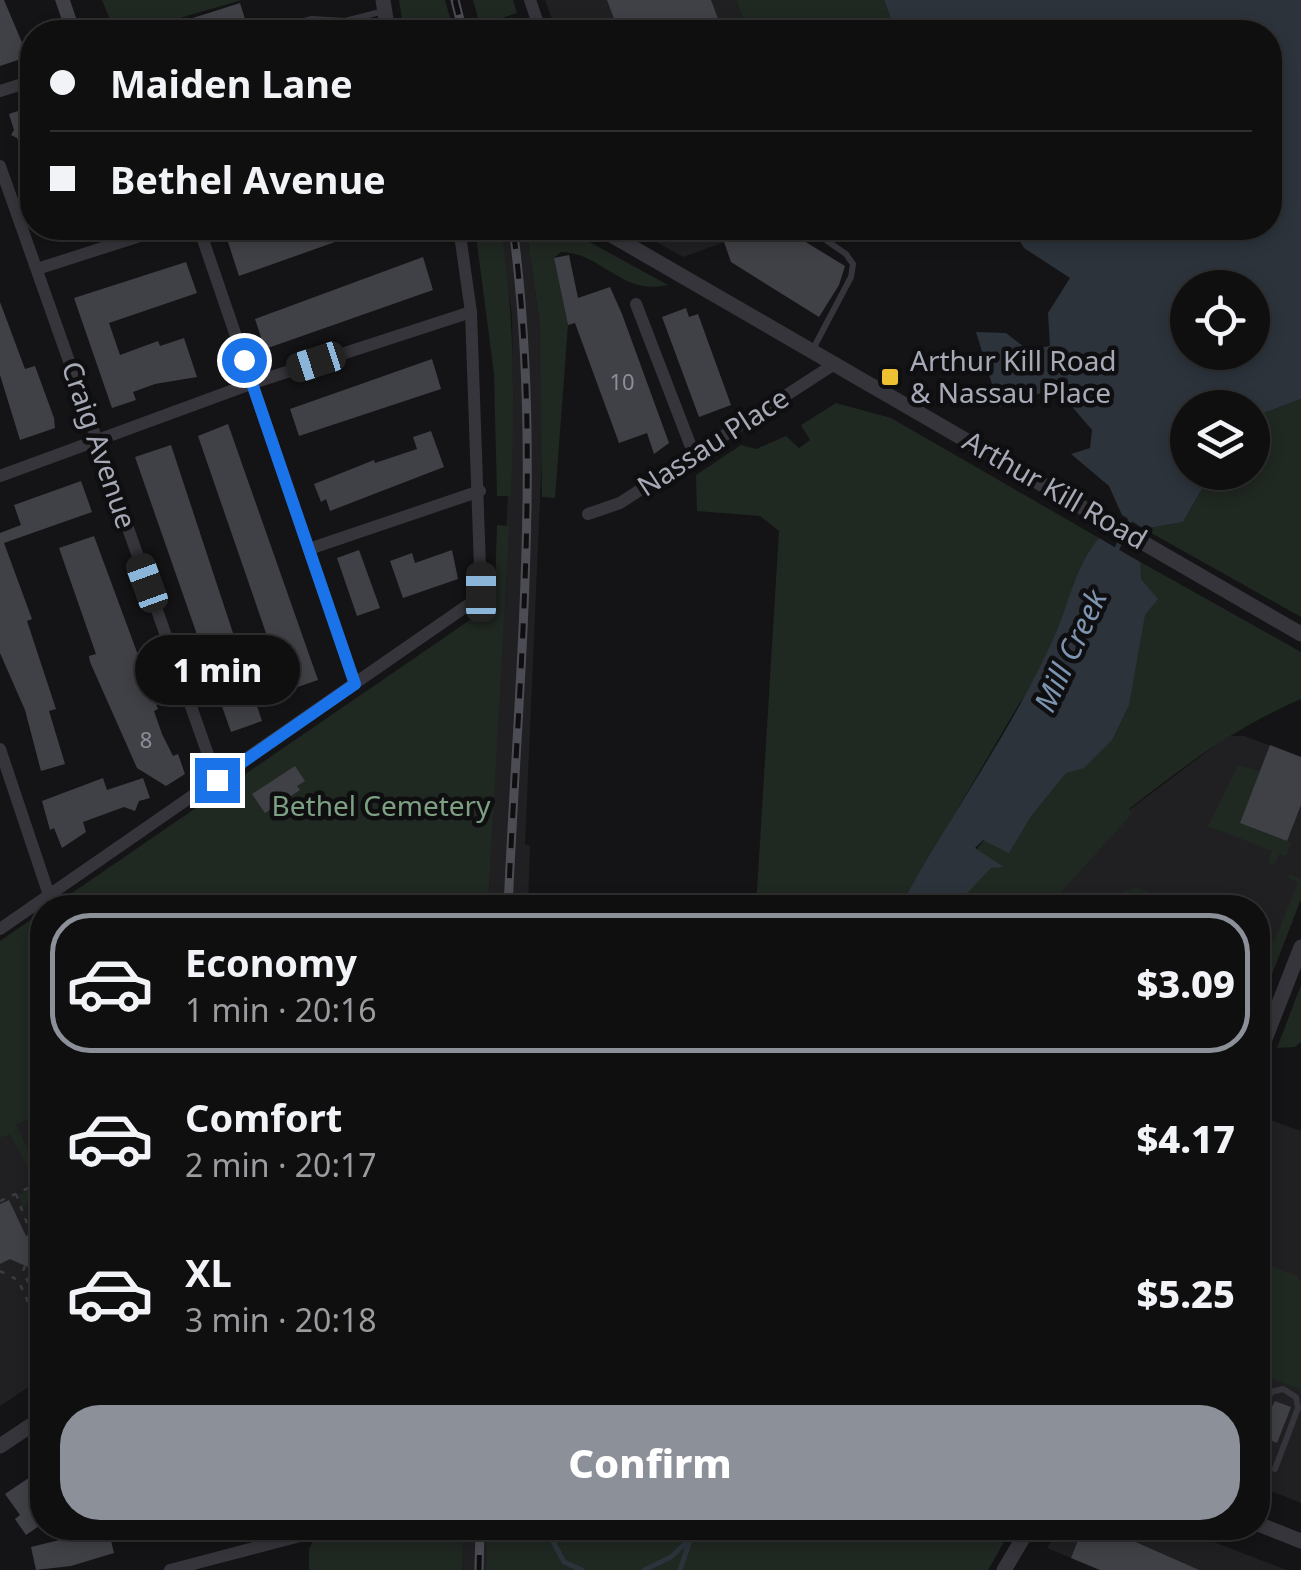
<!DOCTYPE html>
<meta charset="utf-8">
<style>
body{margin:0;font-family:"Noto Sans",sans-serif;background:#181819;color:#f1f3f6;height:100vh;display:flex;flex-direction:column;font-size:38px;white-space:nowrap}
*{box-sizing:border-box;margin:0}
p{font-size:32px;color:#9b9c9f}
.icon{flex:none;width:55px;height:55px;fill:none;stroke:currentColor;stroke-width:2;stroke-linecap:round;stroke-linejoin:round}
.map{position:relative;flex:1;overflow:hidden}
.details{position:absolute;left:30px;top:895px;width:1240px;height:645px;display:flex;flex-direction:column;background:#0f0f10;border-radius:40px;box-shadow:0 5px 15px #0003,0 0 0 2px #2f2f30}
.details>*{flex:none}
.top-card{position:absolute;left:20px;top:20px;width:1262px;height:220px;border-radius:40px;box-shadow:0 5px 15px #0003,0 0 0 2px #2f2f30;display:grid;align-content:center;height:220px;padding:0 30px;background:#0f0f10}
.tools{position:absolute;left:1170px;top:270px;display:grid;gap:20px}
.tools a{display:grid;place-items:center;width:100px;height:100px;border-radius:50%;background:#0f0f10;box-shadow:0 5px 15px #0003,0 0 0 2px #2f2f30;font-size:50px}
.end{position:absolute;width:45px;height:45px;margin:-22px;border:12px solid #1a73e8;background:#fff;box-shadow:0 0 0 5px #fff}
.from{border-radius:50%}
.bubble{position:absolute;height:70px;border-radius:35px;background:#0f0f10;box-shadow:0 5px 15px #0003,0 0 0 2px #2f2f30;font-size:32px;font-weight:800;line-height:70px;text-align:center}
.car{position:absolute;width:30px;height:60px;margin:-30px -15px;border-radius:12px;box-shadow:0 0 8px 2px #0007;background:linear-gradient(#222 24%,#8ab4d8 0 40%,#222 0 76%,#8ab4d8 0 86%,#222 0)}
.top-card b{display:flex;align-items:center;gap:35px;height:95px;font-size:38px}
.top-card b+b{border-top:2px solid #2f2f30}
.top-card i{width:25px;height:25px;background:#f1f3f6}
ul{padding:18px 0 0;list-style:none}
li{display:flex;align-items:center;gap:30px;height:140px;margin:0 20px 15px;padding:0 10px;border:5px solid transparent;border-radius:40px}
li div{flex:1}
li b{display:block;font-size:38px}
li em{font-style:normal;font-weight:800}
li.active{border-color:#8c9099}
li>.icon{width:90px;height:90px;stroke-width:1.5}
.cta{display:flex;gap:20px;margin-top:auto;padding:20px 30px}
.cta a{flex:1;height:115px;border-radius:40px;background:#8c9099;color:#fff;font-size:40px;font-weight:800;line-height:115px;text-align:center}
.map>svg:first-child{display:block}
.built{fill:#202023}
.green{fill:#202822}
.water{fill:#2c333b;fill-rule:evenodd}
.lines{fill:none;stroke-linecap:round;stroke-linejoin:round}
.stream{stroke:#2c333b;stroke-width:5}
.building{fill:#404146}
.path{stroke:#3b3c42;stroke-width:2.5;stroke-dasharray:5 8;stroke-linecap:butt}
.service{stroke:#35353b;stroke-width:6}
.minor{stroke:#35353b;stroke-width:12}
.tertiary{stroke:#35353b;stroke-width:15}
.rail-casing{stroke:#4c4d54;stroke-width:9}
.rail{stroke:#0f0f11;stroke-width:5;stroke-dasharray:15;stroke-linecap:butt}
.route{stroke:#1a73e8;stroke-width:12}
.poi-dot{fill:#eec133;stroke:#0f0f11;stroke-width:4}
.labels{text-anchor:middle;stroke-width:9;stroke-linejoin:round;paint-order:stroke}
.number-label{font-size:22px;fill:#8c8f9a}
.poi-label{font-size:28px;fill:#a6a9b6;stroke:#0f0f11;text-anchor:start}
.street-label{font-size:28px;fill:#a6a9b6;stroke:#0f0f11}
.park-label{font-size:28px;fill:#7da083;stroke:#0f0f11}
.water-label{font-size:30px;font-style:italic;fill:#7d94b0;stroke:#0f0f11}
</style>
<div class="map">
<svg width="1301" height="1570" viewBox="0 0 1301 1570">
<rect width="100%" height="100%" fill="#141416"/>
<!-- built -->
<g class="built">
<polygon points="545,0 736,0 748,32 557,32"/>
<polygon points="500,228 526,228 540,325 543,430 525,844 530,846 528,907 488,908 513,389 512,315"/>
<polygon points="631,228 764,228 683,257"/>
<polygon points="1228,736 1244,736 1301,757 1301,899 1258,1010 1258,908 1041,908 1129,810"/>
<polygon points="42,1107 42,1184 37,1186 42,1197 42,1378 0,1406 0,1138 10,1133 15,1120"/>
<polygon points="1268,1119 1301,1131 1301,1282 1258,1265 1258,1149"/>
<polygon points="1258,1370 1301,1390 1301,1503 1258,1486"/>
<polygon points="464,1528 487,1528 486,1570 462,1570"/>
<polygon points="1060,1528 1177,1528 1287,1570 1100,1570 1047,1548"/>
</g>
<!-- green -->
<g class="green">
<polygon points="102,0 242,0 159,24 161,32 115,32"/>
<polygon points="399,0 445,0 454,32 404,32"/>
<polygon points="473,0 513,0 517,13 502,18 504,32 482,32"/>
<polygon points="736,0 884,0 896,32 748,32"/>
<path d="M475 228H500C516 316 514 406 511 496H497L494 374Z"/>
<path d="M526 228H564L668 285C621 296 603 253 561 252L554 258 568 325 555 498 542 497 540 325Z"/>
<polygon points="1301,399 1301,617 1144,529 1183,522 1211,473 1252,472 1253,417"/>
<polygon points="836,403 891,418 1106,542 1049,666 1019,704 900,907 756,907 779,531 760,516 697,511 696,475 741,445 756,449 786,436 799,448 810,440 801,425"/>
<polygon points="497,525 509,526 488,907 476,907 469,901 461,908 50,908 486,609 495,587"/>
<path d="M1128 555 1301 652V699C1236 727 1184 766 1129 809L1132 814 1050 904 1055 907 938 908 959 871 1009 809Z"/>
<polygon points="1238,765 1260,771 1240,823 1291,843 1286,856 1279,854 1275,864 1268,863 1272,851 1208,826"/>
<polygon points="1290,875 1301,879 1301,899 1258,1010 1258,934 1275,940 1298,882 1287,877"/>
<polygon points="1134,888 1141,889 1189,907 1091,907 1096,901"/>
<polygon points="42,912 42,1112 16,1125 42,1180 37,1186 42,1206 31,1195 23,1210 19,1195 37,1185 10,1134 0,1138 0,941"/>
<polygon points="1301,985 1301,1042 1295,1047 1277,1048"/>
<polygon points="1258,1260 1297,1276 1301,1282 1301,1390 1272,1378 1258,1414 1269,1377 1258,1370"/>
<polygon points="319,1528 464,1528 462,1570 309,1570 309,1549"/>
<polygon points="487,1528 1012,1528 988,1570 486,1570"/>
</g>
<!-- water -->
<g class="water">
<path d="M884 0H1301V399L1253 417 1252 408H1188V472L1211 473 1183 522 1144 529 1122 515 1109 486 1071 454 1090 448 1092 430 1056 388 999 407 976 332 1006 333 1028 350 1050 346 1048 313 1070 278 1024 248 1012 228H1270V32H896ZM1188 288H1252V352H1188Z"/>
<path d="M1099 538 1140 562 1141 579 1158 599 1145 615 1129 705 1112 740 1084 768 1066 773 1031 816 1009 853 983 840 975 848 1004 867 991 868 954 907H900C949 816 1013 730 1055 635 1070 601 1075 567 1099 538Z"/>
</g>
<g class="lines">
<!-- stream -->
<g class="stream">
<polyline points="1115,553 1131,518"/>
<polyline points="546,1528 564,1562 582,1570"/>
<polyline points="644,1570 671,1557 691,1538"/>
<polyline points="680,1570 694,1528"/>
</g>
</g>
<!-- building -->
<g class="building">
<polygon points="0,0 4,0 26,52 24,58 0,66"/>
<polygon points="55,0 70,0 80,30 66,32"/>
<polygon points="607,0 711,0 723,32 619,32"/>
<polygon points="240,3 245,19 198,32 149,32"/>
<polygon points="30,107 32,115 30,177 17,138 11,135 14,130 9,114"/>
<polygon points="260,228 369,228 369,230 239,276 227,239"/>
<polygon points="766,228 790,228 791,233 845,266 839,285 819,317 731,262 724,242"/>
<polygon points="569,255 578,298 610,287 622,314 669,443 654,454 647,433 619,443 575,323 568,325 554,258"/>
<polygon points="423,257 433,290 265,349 255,319"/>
<polygon points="186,262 197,293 109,323 120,355 158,341 160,346 184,338 197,377 155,384 133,392 136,400 112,408 74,298"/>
<polygon points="0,302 25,369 35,366 54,418 55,428 20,440 0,375"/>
<polygon points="686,308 689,317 698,314 731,405 699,417 662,317"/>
<polygon points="432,359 441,389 299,436 290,409"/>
<polygon points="228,424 318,680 286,691 198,436"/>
<polygon points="431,431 444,467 330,511 326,499 321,502 314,484 374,460 375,463 417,449 413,437"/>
<polygon points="171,445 262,721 231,732 135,457"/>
<polygon points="81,481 92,512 4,543 32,619 27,621 56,709 49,711 65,764 41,771 25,710 0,653 0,533 21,525 14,505"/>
<polygon points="94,536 158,709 154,711 162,734 173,756 178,754 185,774 166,786 137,768 90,662 89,656 96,654 59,548"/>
<polygon points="359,550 380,608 357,616 337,558"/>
<polygon points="452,550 458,579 403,598 390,561 412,553 415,563"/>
<polygon points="1270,745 1301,757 1301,805 1287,841 1240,823"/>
<polygon points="295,766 305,781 297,786 300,790 265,813 252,794"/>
<polygon points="103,778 107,790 143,778 150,798 139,801 135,811 124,807 83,822 86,832 62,848 54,828 50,830 42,801"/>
<polygon points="9,1200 26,1236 42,1229 42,1296 30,1268 10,1259 0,1264 0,1204"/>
<polygon points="1275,1401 1291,1407 1277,1443 1258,1435"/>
<polygon points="36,1473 42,1524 26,1535 15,1519 20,1515 5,1494"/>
<polygon points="108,1528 114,1553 71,1566 36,1570 31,1547"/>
<polygon points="1083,1528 1104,1528 1199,1570 1100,1570 1071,1558"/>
</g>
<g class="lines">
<!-- path -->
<g class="path">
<polyline points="16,1194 31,1234"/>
<polyline points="0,1201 35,1185"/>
<polyline points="31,1231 42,1226"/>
<polyline points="25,1266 23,1271 42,1313"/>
<polyline points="0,1271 18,1280 42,1332"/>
</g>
<!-- service -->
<g class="service">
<polyline points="345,21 349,32"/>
<polyline points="260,32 312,19 345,21 384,11"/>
<polyline points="810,229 846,254 853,264 851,277 813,349"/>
<polyline points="1258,1421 1271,1392 1283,1389 1296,1397 1298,1408 1275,1469"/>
</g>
<!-- minor -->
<g class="minor">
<polyline points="530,0 541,32"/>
<polyline points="0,91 32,81"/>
<polyline points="0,166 217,780"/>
<polyline points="199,228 355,684"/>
<polyline points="37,269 165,228"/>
<polyline points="636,304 693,452"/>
<polyline points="0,476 253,383 471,312"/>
<polyline points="588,514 620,503 836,363"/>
<polyline points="309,549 480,491"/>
<polyline points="0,749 49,895"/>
<polyline points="0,929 481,596 471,312 459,228"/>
<polyline points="170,1570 308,1534"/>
</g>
<!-- tertiary -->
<g class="tertiary">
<polyline points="383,0 388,32"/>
<polyline points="599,228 1301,634"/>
<polyline points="1258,1057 1301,947"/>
<polyline points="0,1446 42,1418"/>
<polyline points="1258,1524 1301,1541"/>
<polyline points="1004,1570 1029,1528"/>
</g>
<defs>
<g id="rail">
<polyline points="455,0 463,32"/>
<path d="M508 908C518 682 543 452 513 228"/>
<polyline points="479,1570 480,1528"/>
</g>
</defs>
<!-- rail casing -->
<use href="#rail" class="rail-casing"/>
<!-- rail -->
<use href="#rail" class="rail"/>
</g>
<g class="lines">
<!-- route -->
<polyline class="route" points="217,780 355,684 244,360"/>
</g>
<!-- markers -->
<rect class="poi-dot" x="880" y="367" width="20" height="20" rx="5"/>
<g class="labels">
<!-- number labels -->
<g class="number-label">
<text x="622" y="390">10</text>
<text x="146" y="748">8</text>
</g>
<!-- poi labels -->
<g class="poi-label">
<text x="910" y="371">Arthur Kill Road<tspan x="910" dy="32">&amp; Nassau Place</tspan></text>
</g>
<!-- street labels -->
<g class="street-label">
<text transform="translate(713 442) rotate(-33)" y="10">Nassau Place</text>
<text transform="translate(99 445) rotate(71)" y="10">Craig Avenue</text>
<text transform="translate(1055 490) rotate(30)" y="10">Arthur Kill Road</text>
</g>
<!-- park labels -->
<g class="park-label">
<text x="381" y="816">Bethel Cemetery</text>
</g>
<!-- water labels -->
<g class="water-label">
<text transform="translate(1071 651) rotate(-65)" y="10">Mill Creek</text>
</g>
</g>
</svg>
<div class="tools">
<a><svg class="icon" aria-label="locate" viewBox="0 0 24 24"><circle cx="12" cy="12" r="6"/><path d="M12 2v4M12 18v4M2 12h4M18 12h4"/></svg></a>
<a><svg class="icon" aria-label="layers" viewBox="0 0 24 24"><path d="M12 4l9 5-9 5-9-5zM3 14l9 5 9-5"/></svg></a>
</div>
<i class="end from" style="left:244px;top:360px"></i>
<i class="end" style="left:217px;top:780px"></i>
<div class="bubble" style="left:135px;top:635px;width:165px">1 min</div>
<i class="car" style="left:316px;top:362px;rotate:252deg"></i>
<i class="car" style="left:147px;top:583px;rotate:340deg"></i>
<i class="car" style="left:481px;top:592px;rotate:0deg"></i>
<div class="top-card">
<b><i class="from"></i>Maiden Lane</b>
<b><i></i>Bethel Avenue</b>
</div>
<section class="details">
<ul>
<li class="active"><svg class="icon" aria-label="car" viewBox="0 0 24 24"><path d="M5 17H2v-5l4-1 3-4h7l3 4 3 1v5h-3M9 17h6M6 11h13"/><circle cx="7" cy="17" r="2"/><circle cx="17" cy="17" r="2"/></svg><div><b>Economy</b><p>1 min · 20:16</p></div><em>$3.09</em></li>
<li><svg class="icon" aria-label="car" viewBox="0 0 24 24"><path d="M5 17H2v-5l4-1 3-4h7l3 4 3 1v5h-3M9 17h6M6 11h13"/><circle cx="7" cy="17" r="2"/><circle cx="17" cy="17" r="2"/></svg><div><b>Comfort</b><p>2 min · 20:17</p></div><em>$4.17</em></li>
<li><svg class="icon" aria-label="car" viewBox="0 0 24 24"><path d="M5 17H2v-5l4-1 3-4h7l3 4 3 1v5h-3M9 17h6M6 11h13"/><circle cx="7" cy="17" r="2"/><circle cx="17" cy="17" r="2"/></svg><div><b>XL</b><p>3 min · 20:18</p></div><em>$5.25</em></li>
</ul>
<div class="cta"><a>Confirm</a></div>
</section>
</div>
